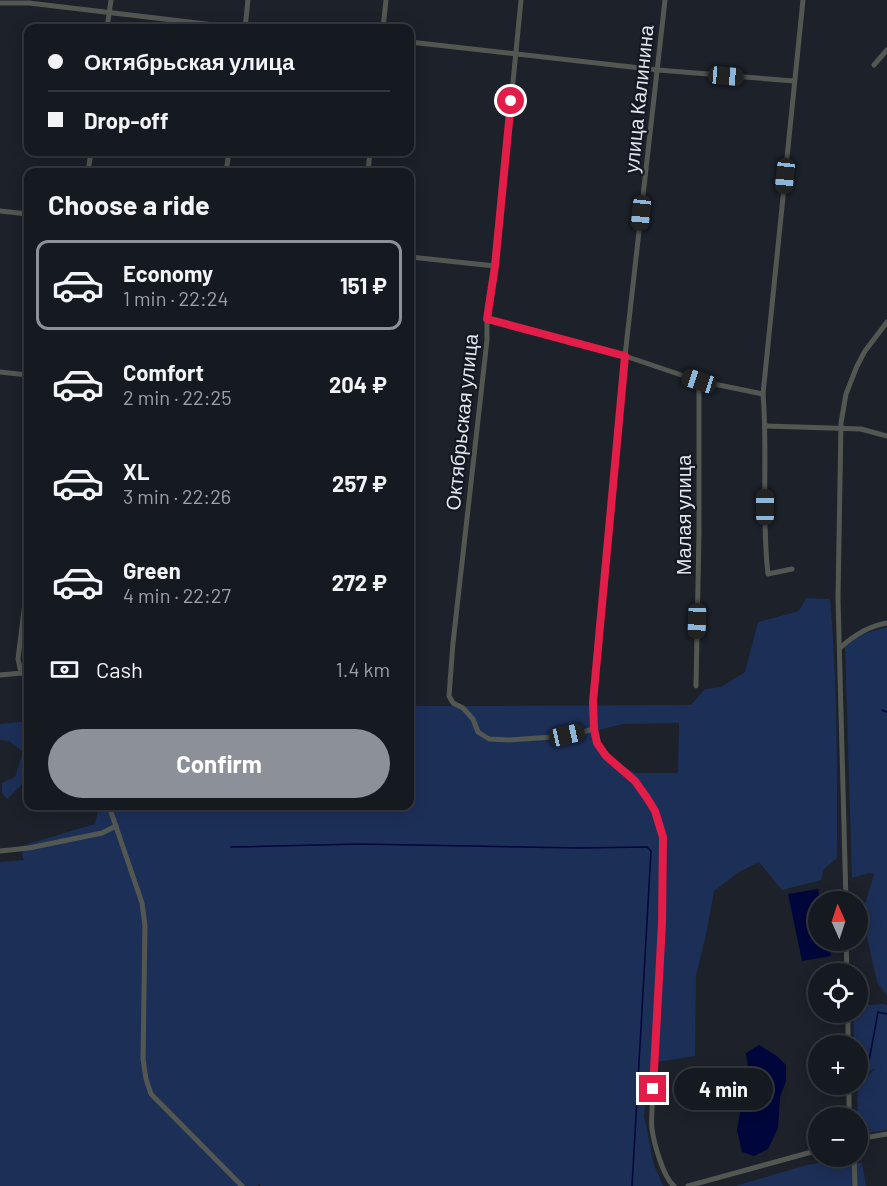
<!DOCTYPE html>
<meta charset="utf-8">
<style>
body{margin:0;font-family:Barlow,sans-serif;background:#22262d;color:#f1f3f6;height:100vh;display:flex;flex-direction:column;font-size:22px;white-space:nowrap}
*{box-sizing:border-box;margin:0}
p{font-size:20px;color:#9da0a5}
.icon{flex:none;width:33px;height:33px;fill:none;stroke:currentColor;stroke-width:2;stroke-linecap:round;stroke-linejoin:round}
.map{position:relative;flex:1;overflow:hidden}
.side{position:absolute;left:24px;top:168px;width:390px;height:642px;display:flex;flex-direction:column;background:#151920;border-radius:12px;box-shadow:0 3px 15px #0003,0 0 0 2px #34383e}
.side>*{flex:none}
.guide{position:absolute;left:24px;top:24px;width:390px;height:132px;border-radius:12px;box-shadow:0 3px 15px #0003,0 0 0 2px #34383e;display:grid;align-content:center;height:132px;padding:0 24px;background:#151920}
.needle{width:39px;rotate:357deg}
.controls{position:absolute;left:808px;top:891px;display:grid;gap:12px}
.controls a{display:grid;place-items:center;width:60px;height:60px;border-radius:50%;background:#151920;box-shadow:0 3px 15px #0003,0 0 0 2px #34383e;font-size:30px}
.end{position:absolute;width:27px;height:27px;margin:-14px;border:8px solid #e11d48;background:#fff;box-shadow:0 0 0 3px #fff}
.from{border-radius:50%}
.bubble{position:absolute;height:42px;border-radius:21px;background:#151920;box-shadow:0 3px 15px #0003,0 0 0 2px #34383e;font-size:20px;font-weight:700;line-height:42px;text-align:center}
.car{position:absolute;width:18px;height:36px;margin:-18px -9px;border-radius:8px;box-shadow:0 0 4px 2px #0007;background:linear-gradient(#222 24%,#8ab4d8 0 40%,#222 0 76%,#8ab4d8 0 86%,#222 0)}
.guide b{display:flex;align-items:center;gap:21px;height:57px;font-size:22px}
.guide b+b{border-top:2px solid #34383e}
.guide i{width:15px;height:15px;background:#f1f3f6}
ul{padding:0;list-style:none}
li{display:flex;align-items:center;gap:18px;height:90px;margin:0 12px 9px;padding:0 12px;border:3px solid transparent;border-radius:12px}
li div{flex:1}
li b{display:block;font-size:22px}
li em{font-style:normal;font-weight:700}
li.on{border-color:#8c9099}
li>.icon{width:54px;height:54px;stroke-width:1.5}
h2{padding:0 24px;font-size:27px;line-height:72px}
.pay{display:flex;align-items:center;gap:15px;height:66px;padding:0 24px;font-size:22px}
.pay p{margin-inline-start:auto}
.primary-button{display:flex;gap:12px;margin-top:auto;padding:12px 24px}
.primary-button a{flex:1;height:69px;border-radius:36px;background:#8c9099;color:#fff;font-size:24px;font-weight:700;line-height:69px;text-align:center}
.map>svg:first-child{display:block}
.green{fill:#1c2f57;fill-rule:evenodd}
.water{fill:#00063b}
.lines{fill:none;stroke-linecap:round;stroke-linejoin:round}
.stream{stroke:#00063b;stroke-width:1.5}
.minor{stroke:#535752;stroke-width:5}
.route{stroke:#e11d48;stroke-width:8}
.labels{text-anchor:middle;stroke-width:4.5;stroke-linejoin:round;paint-order:stroke}
.street-label{font-size:20px;fill:#e2e5eb;stroke:#131821}
</style>
<div class="map">
<svg width="887" height="1186" viewBox="0 0 887 1186">
<rect width="100%" height="100%" fill="#1c212a"/>
<!-- green -->
<g class="green">
<path d="M806 598 830 599C838 685 837 772 837 858L824 869 821 880 782 890 759 862 739 872 714 891 706 935 696 976 695 1056 651 1063 644 1116 654 1165 663 1186H261L258 1183V1186H0V862L24 860 22 855 24 845 95 824 99 806H410V706L691 705 705 689 721 687 745 672 758 622 799 611ZM679 723 678 773H635L609 757 601 743 599 730 623 724Z"/>
<polygon points="887,627 887,996 877,982 862,914 874,874 869,873 852,878 845,646 860,635"/>
<polygon points="28,721 28,778 7,799 2,793 2,783 15,777 23,752 9,741 0,740 0,724"/>
<polygon points="861,991 869,1005 883,1004 887,1005 887,1130 859,1134 858,1130 858,1118 857,1117 858,1089 874,1069 865,1073 858,1069 858,1046 854,1045 853,1013 858,1012 858,993"/>
<polygon points="842,1160 862,1163 866,1186 735,1186 807,1165"/>
</g>
<!-- water -->
<g class="water">
<polygon points="818,889 820,901 819,902 819,940 828,941 831,956 802,961 788,894"/>
<polygon points="759,1045 777,1056 786,1065 786,1081 780,1097 778,1128 768,1149 754,1156 742,1152 737,1130 744,1089 750,1080 746,1053"/>
</g>
<g class="lines">
<!-- stream -->
<g class="stream">
<polyline points="882,710 887,712"/>
<polyline points="231,847 360,844 580,848 647,847 651,851 632,1186"/>
<polyline points="869,1061 878,1012 887,1014"/>
</g>
<!-- minor -->
<g class="minor">
<polyline points="521,0 495,266 487,319 487,340 453,643 449,696 453,703 463,708 473,719 478,732 489,739 509,740 567,736 594,729"/>
<path d="M665 0 625 356 593 702 594 729 597 743 606 756 635 781 647 798 655 811 663 837 662 923 652 1109C652 1116 651 1122 652 1129 654 1143 663 1177 674 1186"/>
<polyline points="0,3 29,3 240,28"/>
<polyline points="107,28 111,0"/>
<polyline points="245,28 248,0"/>
<polyline points="383,28 386,0"/>
<polyline points="410,42 658,70 794,81"/>
<polyline points="874,65 887,50"/>
<polyline points="88,172 91,152"/>
<polyline points="226,172 229,152"/>
<polyline points="368,172 370,152"/>
<polyline points="0,211 28,214"/>
<polyline points="410,257 495,266"/>
<polyline points="487,319 625,356 699,381 763,394"/>
<polyline points="0,372 28,375"/>
<polyline points="766,426 861,429 887,436"/>
<path d="M792 569 768 574C761 514 768 454 763 394L803 0"/>
<path d="M840 648C853 636 869 626 887 623"/>
<polyline points="22,673 20,668 18,659 28,578"/>
<polyline points="0,675 22,673 28,677"/>
<polyline points="696,686 699,533 699,381"/>
<polyline points="109,806 142,903 145,926 143,1059 146,1079 151,1094 242,1186"/>
<polyline points="0,851 29,848 102,833 116,826"/>
<polyline points="846,902 838,598 841,423 846,394 857,366 865,351 887,322"/>
<polyline points="846,940 847,974"/>
<polyline points="848,1012 848,1046"/>
<polyline points="849,1084 849,1118"/>
<polyline points="858,1139 887,1134"/>
<polyline points="854,1156 855,1186"/>
<polyline points="688,1186 819,1150"/>
</g>
</g>
<g class="lines">
<!-- route -->
<polyline class="route" points="511,101 495,266 487,319 625,356 593,702 594,729 597,743 606,756 635,781 647,798 655,811 663,837 662,923 653,1089"/>
</g>
<g class="labels">
<!-- street labels -->
<g class="street-label">
<text transform="translate(639 99) rotate(-84)" y="7">улица Калинина</text>
<text transform="translate(462 422) rotate(-84)" y="7">Октябрьская улица</text>
<text transform="translate(684 515) rotate(-90)" y="7">Малая улица</text>
</g>
</g>
</svg>
<div class="controls">
<a><svg class="needle" viewBox="-14 -14 28 28"><path d="M0-13l5 13h-10z" fill="#e53935"/><path d="M0 13l5-13h-10z" fill="#9da0a5"/></svg></a>
<a><svg class="icon" aria-label="locate" viewBox="0 0 24 24"><circle cx="12" cy="12" r="6"/><path d="M12 2v4M12 18v4M2 12h4M18 12h4"/></svg></a>
<a>+</a>
<a>−</a>
</div>
<i class="end from" style="left:511px;top:101px"></i>
<i class="end" style="left:653px;top:1089px"></i>
<div class="bubble" style="left:674px;top:1068px;width:99px">4 min</div>
<i class="car" style="left:726px;top:76px;rotate:95deg"></i>
<i class="car" style="left:785px;top:176px;rotate:186deg"></i>
<i class="car" style="left:641px;top:213px;rotate:186deg"></i>
<i class="car" style="left:699px;top:381px;rotate:288deg"></i>
<i class="car" style="left:765px;top:507px;rotate:0deg"></i>
<i class="car" style="left:697px;top:621px;rotate:182deg"></i>
<i class="car" style="left:567px;top:735px;rotate:77deg"></i>
<div class="guide">
<b><i class="from"></i>Октябрьская улица</b>
<b><i></i>Drop-off</b>
</div>
<section class="side">
<h2>Choose a ride</h2>
<ul>
<li class="on"><svg class="icon" aria-label="car" viewBox="0 0 24 24"><path d="M5 17H2v-5l4-1 3-4h7l3 4 3 1v5h-3M9 17h6M6 11h13"/><circle cx="7" cy="17" r="2"/><circle cx="17" cy="17" r="2"/></svg><div><b>Economy</b><p>1 min · 22:24</p></div><em>151 ₽</em></li>
<li><svg class="icon" aria-label="car" viewBox="0 0 24 24"><path d="M5 17H2v-5l4-1 3-4h7l3 4 3 1v5h-3M9 17h6M6 11h13"/><circle cx="7" cy="17" r="2"/><circle cx="17" cy="17" r="2"/></svg><div><b>Comfort</b><p>2 min · 22:25</p></div><em>204 ₽</em></li>
<li><svg class="icon" aria-label="car" viewBox="0 0 24 24"><path d="M5 17H2v-5l4-1 3-4h7l3 4 3 1v5h-3M9 17h6M6 11h13"/><circle cx="7" cy="17" r="2"/><circle cx="17" cy="17" r="2"/></svg><div><b>XL</b><p>3 min · 22:26</p></div><em>257 ₽</em></li>
<li><svg class="icon" aria-label="car" viewBox="0 0 24 24"><path d="M5 17H2v-5l4-1 3-4h7l3 4 3 1v5h-3M9 17h6M6 11h13"/><circle cx="7" cy="17" r="2"/><circle cx="17" cy="17" r="2"/></svg><div><b>Green</b><p>4 min · 22:27</p></div><em>272 ₽</em></li>
</ul>
<div class="pay"><svg class="icon" aria-label="cash" viewBox="0 0 24 24"><path d="M3 7h18v10H3z"/><circle cx="12" cy="12" r="2"/></svg>Cash<p>1.4 km</p></div>
<div class="primary-button"><a>Confirm</a></div>
</section>
</div>
